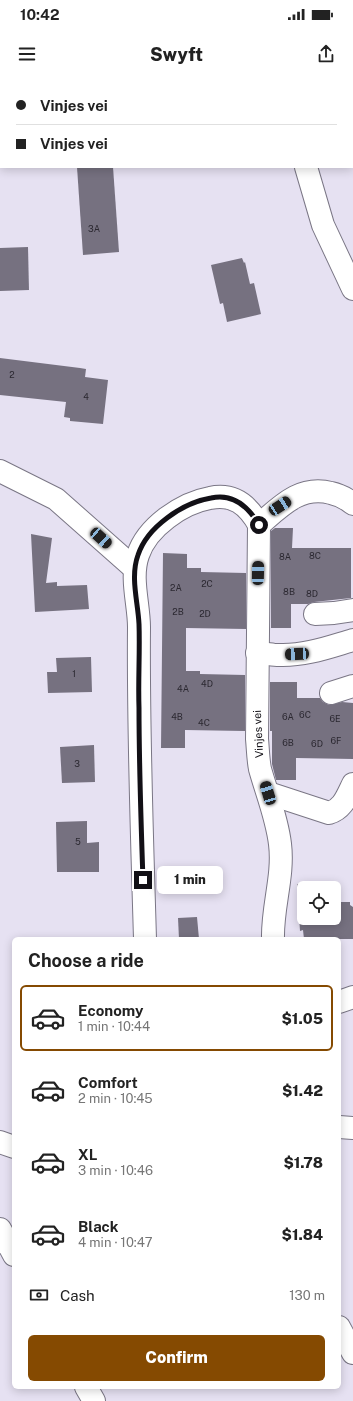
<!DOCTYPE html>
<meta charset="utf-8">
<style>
body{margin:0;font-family:"Public Sans",sans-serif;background:#f2f2f2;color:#222;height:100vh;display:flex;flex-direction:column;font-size:15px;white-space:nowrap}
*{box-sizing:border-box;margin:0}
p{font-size:13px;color:#767676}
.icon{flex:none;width:22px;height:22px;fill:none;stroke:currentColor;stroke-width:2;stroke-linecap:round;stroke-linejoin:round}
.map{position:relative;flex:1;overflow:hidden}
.sheet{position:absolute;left:12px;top:857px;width:329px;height:452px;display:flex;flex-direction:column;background:#fff;border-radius:6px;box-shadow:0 2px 10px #0003}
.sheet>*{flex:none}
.top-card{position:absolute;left:0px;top:0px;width:353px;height:88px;box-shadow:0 2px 10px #0003;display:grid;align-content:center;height:88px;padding:0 16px;background:#fff}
.tools{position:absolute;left:297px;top:801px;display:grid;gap:8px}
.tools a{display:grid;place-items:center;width:44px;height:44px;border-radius:6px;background:#fff;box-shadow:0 2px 10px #0003;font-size:20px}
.end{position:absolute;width:18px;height:18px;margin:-9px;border:5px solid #121016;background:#fff;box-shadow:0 0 0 2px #fff}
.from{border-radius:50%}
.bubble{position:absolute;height:28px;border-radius:6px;background:#fff;box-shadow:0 2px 10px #0003;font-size:13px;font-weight:800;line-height:28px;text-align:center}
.car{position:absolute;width:12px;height:24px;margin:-12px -6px;border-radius:5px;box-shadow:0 0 3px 1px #0007;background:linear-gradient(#222 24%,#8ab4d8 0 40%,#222 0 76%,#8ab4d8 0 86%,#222 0)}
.top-card b{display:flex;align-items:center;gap:14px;height:38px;font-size:15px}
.top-card b+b{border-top:1px solid #e0e0e0}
.top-card i{width:10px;height:10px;background:#222}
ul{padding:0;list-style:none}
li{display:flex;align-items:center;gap:12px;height:66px;margin:0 8px 6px;padding:0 8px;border:2px solid transparent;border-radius:6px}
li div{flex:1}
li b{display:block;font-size:15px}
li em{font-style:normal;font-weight:800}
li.on{border-color:#854a01}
li>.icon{width:36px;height:36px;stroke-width:1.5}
h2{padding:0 16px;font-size:18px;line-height:48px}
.pay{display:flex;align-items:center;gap:10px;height:44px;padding:0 16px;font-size:15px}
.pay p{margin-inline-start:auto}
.primary-button{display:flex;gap:8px;margin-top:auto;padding:8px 16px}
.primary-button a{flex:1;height:46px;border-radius:6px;background:#854a01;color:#fff;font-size:16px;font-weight:800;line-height:46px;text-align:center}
.status{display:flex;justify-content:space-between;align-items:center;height:28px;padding:0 20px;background:#fff;direction:ltr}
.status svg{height:11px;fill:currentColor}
header{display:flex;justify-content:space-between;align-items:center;height:52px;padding:0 16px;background:#fff;font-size:18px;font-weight:800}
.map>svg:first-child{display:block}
.building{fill:#767180}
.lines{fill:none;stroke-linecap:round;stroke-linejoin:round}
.minor-casing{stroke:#7a7685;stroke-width:24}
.minor{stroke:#fff;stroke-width:22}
.route{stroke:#121016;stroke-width:5}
.labels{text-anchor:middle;stroke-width:3;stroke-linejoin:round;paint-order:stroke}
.number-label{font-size:9px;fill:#2b2830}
.street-label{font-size:11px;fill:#121016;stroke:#fff}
</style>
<div class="status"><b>10:42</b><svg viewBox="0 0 49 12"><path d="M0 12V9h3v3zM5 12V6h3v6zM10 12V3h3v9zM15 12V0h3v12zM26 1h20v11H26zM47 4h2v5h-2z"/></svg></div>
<header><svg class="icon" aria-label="menu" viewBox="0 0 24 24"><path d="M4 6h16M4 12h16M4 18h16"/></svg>Swyft<svg class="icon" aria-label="share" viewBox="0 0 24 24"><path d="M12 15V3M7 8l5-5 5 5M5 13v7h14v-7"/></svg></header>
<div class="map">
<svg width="353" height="1321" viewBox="0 0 353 1321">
<rect width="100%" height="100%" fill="#e6e1f2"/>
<!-- building -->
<g class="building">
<polygon points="77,87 113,87 119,172 83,175"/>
<polygon points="28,167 29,210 0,211 0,168"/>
<polygon points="242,178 244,183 245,182 250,204 254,203 261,234 227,242 223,223 220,224 211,185"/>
<polygon points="0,278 80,288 86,289 85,297 108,300 103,344 70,341 70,338 64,337 66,322 0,315"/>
<polygon points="275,448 293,448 292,468 351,468 351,518 314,522 308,524 291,524 291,548 271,548 271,451"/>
<polygon points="31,454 52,458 46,503 57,502 57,506 87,505 89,529 35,532"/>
<polygon points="163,473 187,474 187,488 201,488 201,492 246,493 246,549 186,548 186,591 200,591 200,594 245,595 245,651 185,650 185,668 161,668"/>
<polygon points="91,577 92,612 48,613 47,592 57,592 56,578"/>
<polygon points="270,602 297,602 297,618 320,618 323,622 329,625 342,622 353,623 353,679 296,678 296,700 276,700 272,684 272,651 270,651"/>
<polygon points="94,665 95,702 62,703 60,667"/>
<polygon points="87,741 87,763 99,762 99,792 57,792 56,742"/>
<polygon points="321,803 321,808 304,808 304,838 334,838 334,822 350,822 350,825 353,827 353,859 304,859 303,850 300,851 297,804"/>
<polygon points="197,837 199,859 179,859 178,838"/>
</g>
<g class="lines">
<defs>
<g id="minor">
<polyline points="143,0 144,1"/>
<polyline points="275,0 275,1"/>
<polyline points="306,87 323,145 353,209"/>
<polyline points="0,391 56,419 134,488"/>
<path d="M259 445C281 426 300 405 331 413 340 415 346 418 353 424"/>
<polyline points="315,534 334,533 353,530"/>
<path d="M257 573C265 573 272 575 279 575 305 576 329 567 353 560"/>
<polyline points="331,613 353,606"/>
<path d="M268 713 329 733C343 729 347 716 353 704"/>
<path d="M145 859C142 755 138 651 139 547 139 524 130 498 138 475 147 447 182 423 210 418 233 413 248 425 259 445L257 659C258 669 258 679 260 689 267 714 277 738 280 764 284 796 272 827 273 859"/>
<polyline points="339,922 353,917"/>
<polyline points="339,1047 353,1048"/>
<polyline points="0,1062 14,1067"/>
<polyline points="0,1149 14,1175"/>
<polyline points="339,1247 353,1273"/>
<polyline points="86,1307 94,1321"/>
</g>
</defs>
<!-- minor casing -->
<use href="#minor" class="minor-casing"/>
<!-- minor -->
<use href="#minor" class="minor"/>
</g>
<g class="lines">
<!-- route -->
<path class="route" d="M143 800C141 743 139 686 139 628 138 600 140 572 139 544 138 522 130 497 138 475 147 447 182 423 211 418 233 413 248 426 259 445"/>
</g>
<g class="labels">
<!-- number labels -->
<g class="number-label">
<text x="94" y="152">3A</text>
<text x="12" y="298">2</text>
<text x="86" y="320">4</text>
<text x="315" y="479">8C</text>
<text x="285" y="480">8A</text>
<text x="207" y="507">2C</text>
<text x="176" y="511">2A</text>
<text x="289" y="515">8B</text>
<text x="312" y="517">8D</text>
<text x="178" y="535">2B</text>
<text x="205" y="537">2D</text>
<text x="74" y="597">1</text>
<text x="207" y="607">4D</text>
<text x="183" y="612">4A</text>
<text x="305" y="638">6C</text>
<text x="177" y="640">4B</text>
<text x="288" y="640">6A</text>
<text x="335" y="642">6E</text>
<text x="204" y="646">4C</text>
<text x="336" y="664">6F</text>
<text x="288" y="666">6B</text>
<text x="317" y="667">6D</text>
<text x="77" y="687">3</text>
<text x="78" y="765">5</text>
</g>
<!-- street labels -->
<g class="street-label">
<text transform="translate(258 654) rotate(-93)" y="4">Vinjes vei</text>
</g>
</g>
</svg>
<div class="tools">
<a><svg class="icon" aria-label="locate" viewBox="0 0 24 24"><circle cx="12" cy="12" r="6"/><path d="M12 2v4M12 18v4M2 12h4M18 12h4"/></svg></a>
</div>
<i class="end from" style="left:259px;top:445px"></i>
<i class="end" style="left:143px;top:800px"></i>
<div class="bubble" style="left:157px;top:786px;width:66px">1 min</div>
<i class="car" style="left:280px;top:426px;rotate:57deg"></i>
<i class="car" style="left:101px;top:458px;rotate:132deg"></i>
<i class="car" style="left:258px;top:493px;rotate:1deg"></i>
<i class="car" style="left:297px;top:574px;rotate:267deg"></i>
<i class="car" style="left:268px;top:713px;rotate:343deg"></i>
<div class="top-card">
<b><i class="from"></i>Vinjes vei</b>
<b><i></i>Vinjes vei</b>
</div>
<section class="sheet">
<h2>Choose a ride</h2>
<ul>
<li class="on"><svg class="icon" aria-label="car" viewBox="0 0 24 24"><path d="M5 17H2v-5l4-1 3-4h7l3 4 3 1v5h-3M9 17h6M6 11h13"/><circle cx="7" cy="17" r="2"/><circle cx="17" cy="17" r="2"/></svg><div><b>Economy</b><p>1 min · 10:44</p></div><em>$1.05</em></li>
<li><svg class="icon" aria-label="car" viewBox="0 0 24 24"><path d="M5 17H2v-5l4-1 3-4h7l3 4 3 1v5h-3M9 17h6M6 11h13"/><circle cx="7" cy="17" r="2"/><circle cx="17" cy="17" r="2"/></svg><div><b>Comfort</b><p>2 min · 10:45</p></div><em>$1.42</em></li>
<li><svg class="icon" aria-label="car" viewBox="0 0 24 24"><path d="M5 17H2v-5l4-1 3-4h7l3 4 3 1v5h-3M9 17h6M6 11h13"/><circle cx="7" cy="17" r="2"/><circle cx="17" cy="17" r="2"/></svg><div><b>XL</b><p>3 min · 10:46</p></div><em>$1.78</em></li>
<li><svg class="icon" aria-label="car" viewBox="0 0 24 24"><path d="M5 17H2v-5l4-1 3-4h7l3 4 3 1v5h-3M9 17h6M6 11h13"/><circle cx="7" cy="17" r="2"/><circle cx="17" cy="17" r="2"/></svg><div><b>Black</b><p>4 min · 10:47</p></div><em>$1.84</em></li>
</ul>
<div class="pay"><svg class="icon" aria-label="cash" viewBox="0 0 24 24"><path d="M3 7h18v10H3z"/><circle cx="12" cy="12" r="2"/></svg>Cash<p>130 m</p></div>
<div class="primary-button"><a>Confirm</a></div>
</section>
</div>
